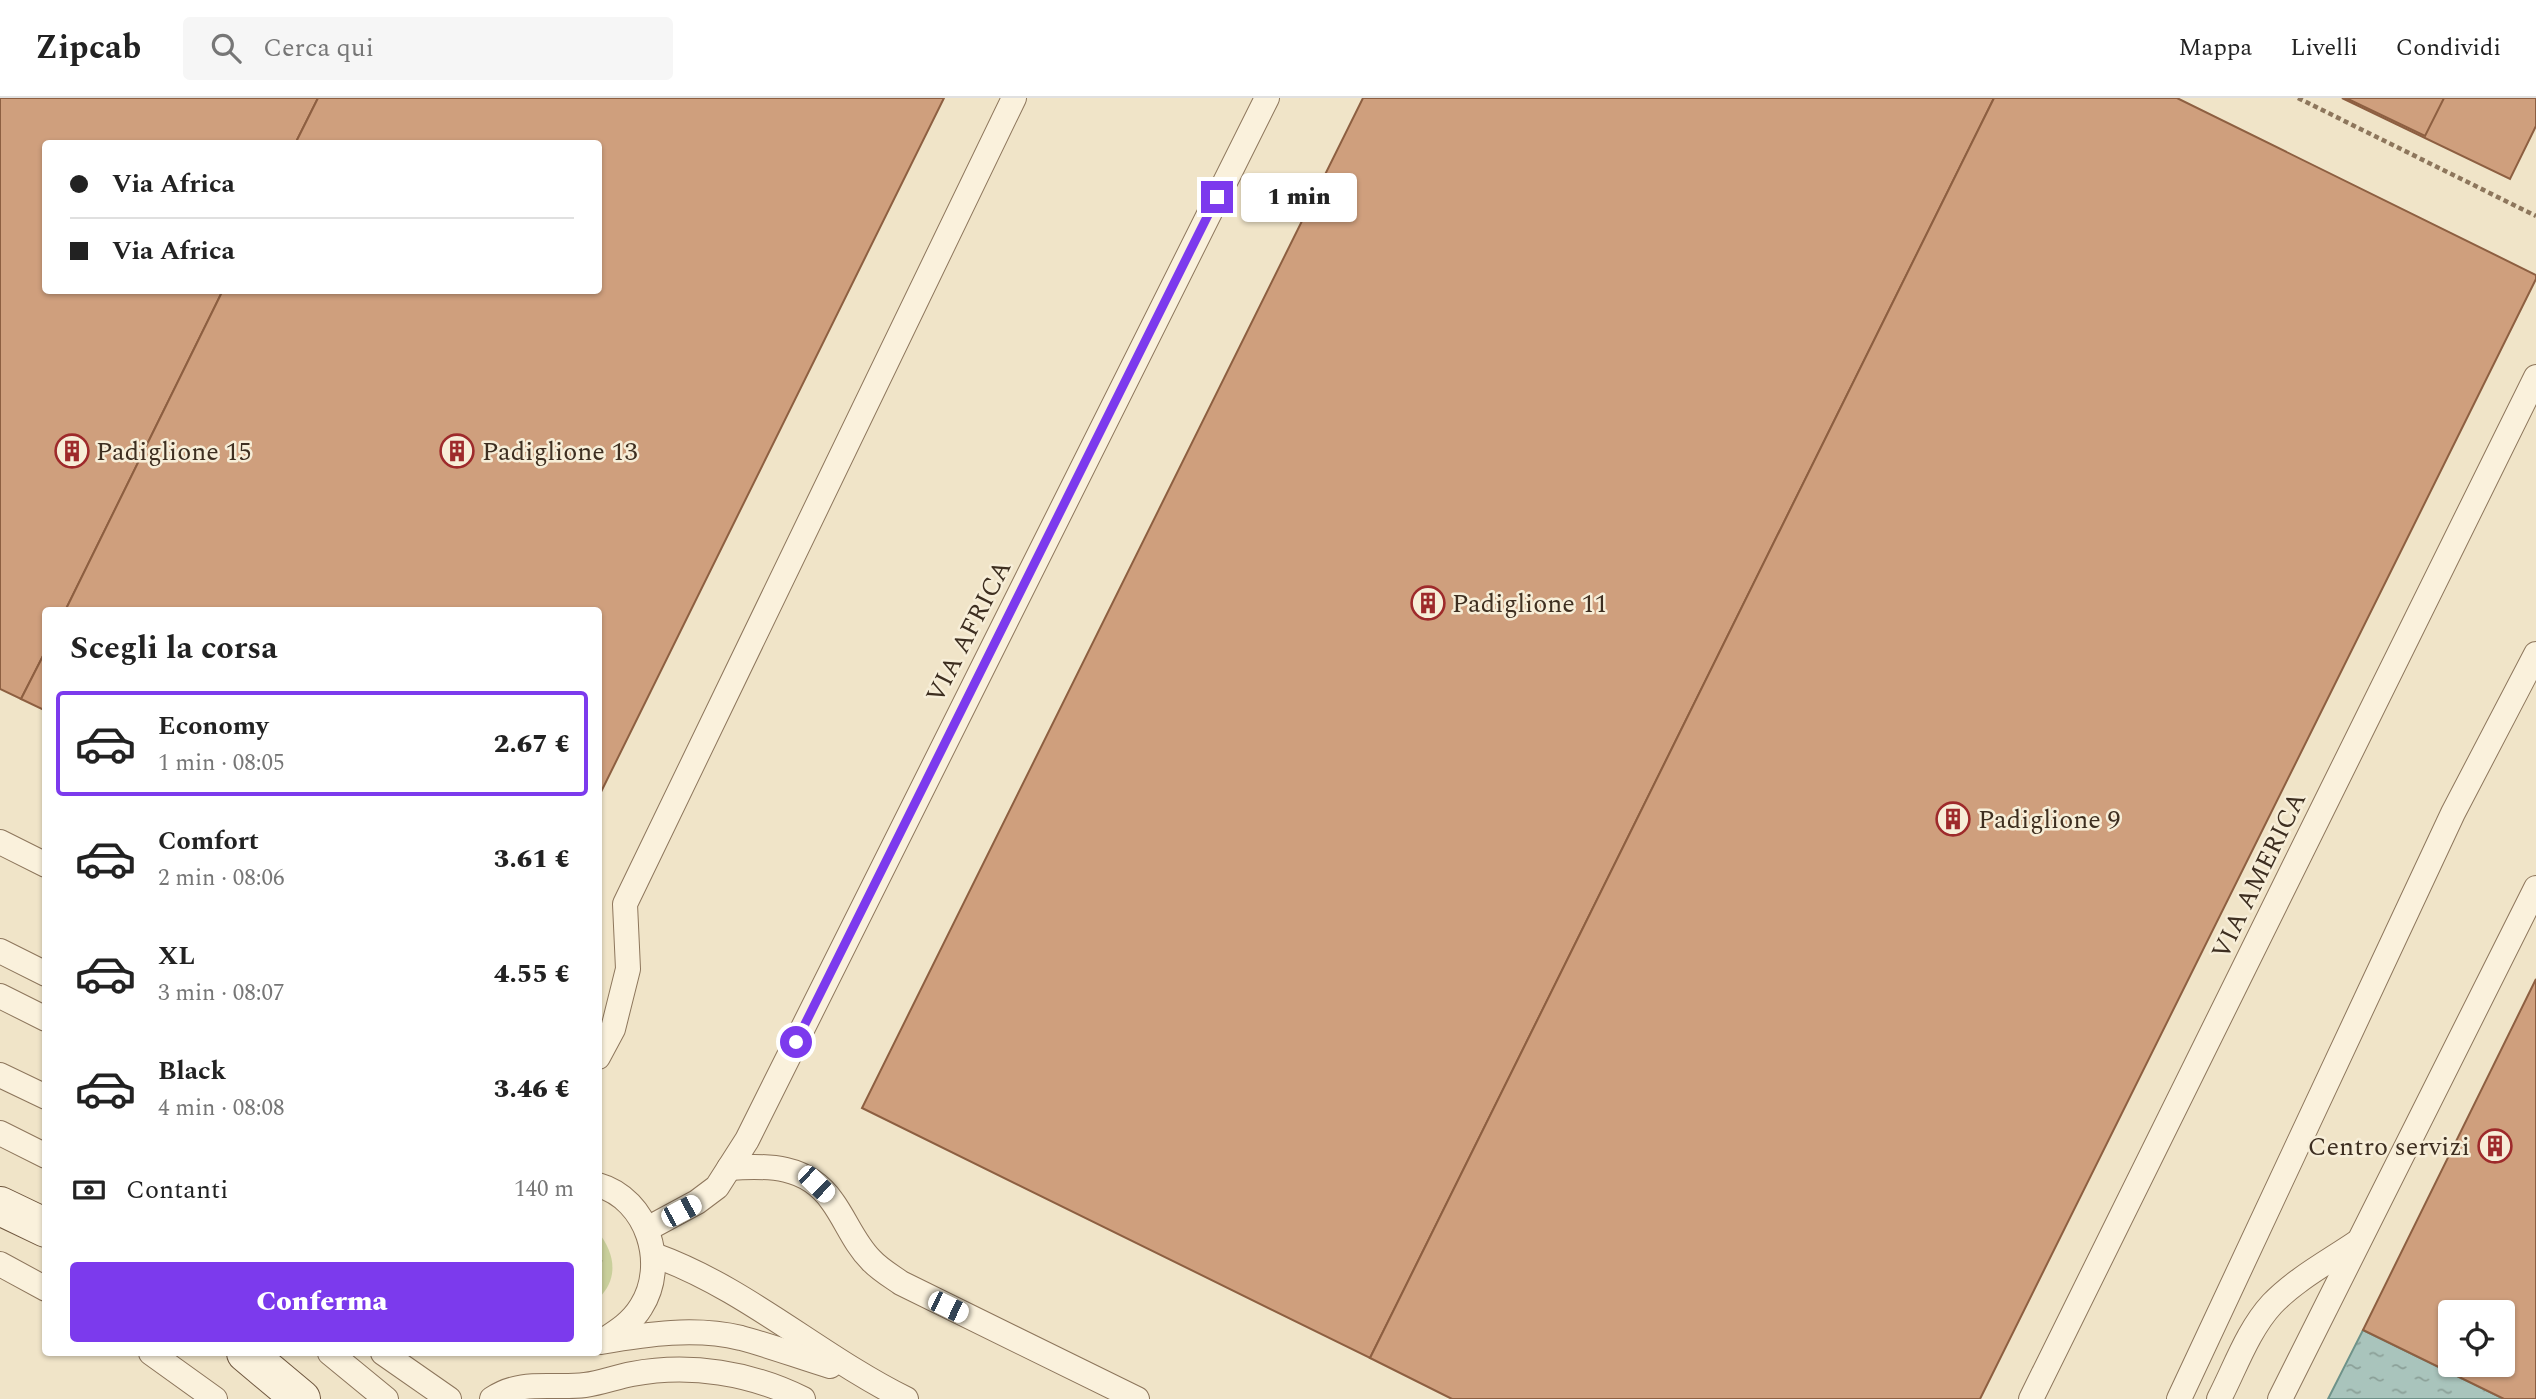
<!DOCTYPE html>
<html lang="it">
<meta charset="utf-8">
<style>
body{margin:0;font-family:Spectral,serif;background:#f6f6f6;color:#222;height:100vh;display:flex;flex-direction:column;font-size:26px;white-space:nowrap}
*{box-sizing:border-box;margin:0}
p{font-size:23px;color:#767676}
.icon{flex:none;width:38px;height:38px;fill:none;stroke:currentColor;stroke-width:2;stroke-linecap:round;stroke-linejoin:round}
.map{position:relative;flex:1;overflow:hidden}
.panel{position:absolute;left:42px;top:509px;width:560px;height:749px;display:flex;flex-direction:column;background:#fff;border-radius:7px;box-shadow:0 2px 5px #0004}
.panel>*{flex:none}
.top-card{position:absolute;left:42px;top:42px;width:560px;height:154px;border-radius:7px;box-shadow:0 2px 5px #0004;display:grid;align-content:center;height:154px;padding:0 28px;background:#fff}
.fabs{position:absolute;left:2438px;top:1202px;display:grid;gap:14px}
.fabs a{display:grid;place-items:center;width:77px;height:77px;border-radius:7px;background:#fff;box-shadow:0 2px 5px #0004;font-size:35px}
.end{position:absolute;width:32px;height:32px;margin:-16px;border:9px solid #7c3aed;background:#fff;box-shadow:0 0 0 4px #fff}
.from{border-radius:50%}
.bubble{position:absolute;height:49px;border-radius:7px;background:#fff;box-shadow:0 2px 5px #0004;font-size:23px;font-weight:800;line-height:49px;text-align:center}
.car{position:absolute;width:21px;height:42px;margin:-21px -10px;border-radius:9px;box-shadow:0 0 5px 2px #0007;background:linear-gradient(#fff 24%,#345 0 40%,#fff 0 76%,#345 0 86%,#fff 0)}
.top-card b{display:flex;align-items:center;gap:24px;height:66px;font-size:26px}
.top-card b+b{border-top:2px solid #e0e0e0}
.top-card i{width:18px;height:18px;background:#222}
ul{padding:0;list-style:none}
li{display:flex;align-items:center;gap:21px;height:105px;margin:0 14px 10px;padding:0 14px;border:4px solid transparent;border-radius:7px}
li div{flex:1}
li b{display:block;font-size:26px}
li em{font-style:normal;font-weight:800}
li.on{border-color:#7c3aed}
li>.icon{width:63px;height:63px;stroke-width:1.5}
h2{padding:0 28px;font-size:32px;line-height:84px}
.pay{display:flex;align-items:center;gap:18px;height:77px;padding:0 28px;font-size:26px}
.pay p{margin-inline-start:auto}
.cta{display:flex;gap:14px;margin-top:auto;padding:14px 28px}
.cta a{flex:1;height:80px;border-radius:7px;background:#7c3aed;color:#fff;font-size:28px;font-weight:800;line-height:80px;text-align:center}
header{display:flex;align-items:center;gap:42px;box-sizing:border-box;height:98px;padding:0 35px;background:#fff;border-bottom:2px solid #e0e0e0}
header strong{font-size:33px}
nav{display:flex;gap:38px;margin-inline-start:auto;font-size:24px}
.search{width:490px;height:63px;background:#f6f6f6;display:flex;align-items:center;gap:18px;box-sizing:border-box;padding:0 24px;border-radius:7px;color:#767676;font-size:26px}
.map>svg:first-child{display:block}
.grass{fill:url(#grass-tufts)}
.water{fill:url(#water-ripples);stroke:#6f938a;stroke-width:2}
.building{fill:#cf9f7d;stroke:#8d5f41;stroke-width:2;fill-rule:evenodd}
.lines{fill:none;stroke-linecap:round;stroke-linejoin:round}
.lane-casing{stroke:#8d765c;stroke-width:26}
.secondary-casing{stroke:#6f573f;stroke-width:40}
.path{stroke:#8d765c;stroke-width:4.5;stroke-dasharray:5 3.5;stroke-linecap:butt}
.lane{stroke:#faf1dc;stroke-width:24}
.secondary{stroke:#faf1dc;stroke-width:38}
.route{stroke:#7c3aed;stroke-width:9}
.labels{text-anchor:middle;stroke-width:5;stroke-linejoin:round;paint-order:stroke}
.poi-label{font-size:26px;fill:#3d2e20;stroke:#f7eed8;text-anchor:start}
.street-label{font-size:26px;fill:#3d2e20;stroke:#f7eed8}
</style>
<header>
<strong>Zipcab</strong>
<div class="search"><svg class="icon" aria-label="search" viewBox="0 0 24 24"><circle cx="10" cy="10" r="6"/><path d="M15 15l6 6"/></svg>Cerca qui</div>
<nav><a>Mappa</a><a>Livelli</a><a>Condividi</a></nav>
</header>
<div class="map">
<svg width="2536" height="1301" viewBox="0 0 2536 1301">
<defs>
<pattern id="grass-tufts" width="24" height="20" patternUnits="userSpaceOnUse" patternTransform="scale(1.75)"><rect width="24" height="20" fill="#c9cf9b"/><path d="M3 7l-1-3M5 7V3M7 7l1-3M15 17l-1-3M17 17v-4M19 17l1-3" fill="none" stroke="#aeb285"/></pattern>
<pattern id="water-ripples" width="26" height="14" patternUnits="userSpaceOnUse" patternTransform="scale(1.75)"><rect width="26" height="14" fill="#a9c4bc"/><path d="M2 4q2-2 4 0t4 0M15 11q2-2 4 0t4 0" fill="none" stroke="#8ba098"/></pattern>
</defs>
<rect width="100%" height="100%" fill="#f0e4c8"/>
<!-- grass -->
<path class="grass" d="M598 1134C615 1155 619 1180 599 1200Z"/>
<!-- water -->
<polygon class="water" points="2363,1232 2504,1301 2328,1301"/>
<!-- building -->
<g class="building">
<polygon points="0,0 318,0 295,46 46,46 46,192 223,192 65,513 46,513 46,552 21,601 0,591"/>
<polygon points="318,0 944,0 598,700 598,513 65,513 223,192 598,192 598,46 295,46"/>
<polygon points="1363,0 1994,0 1370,1260 862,1010"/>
<polygon points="1994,0 2177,0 2536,177 2536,181 1980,1301 1452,1301 1370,1260"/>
<polygon points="2342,0 2536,0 2536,28 2510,81"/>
<polygon points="2346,0 2444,0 2425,38"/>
<polygon points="46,552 46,613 21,601"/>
<path d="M2536 881V1301H2504L2363 1232ZM2450 1214H2502V1267H2450Z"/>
</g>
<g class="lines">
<defs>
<g id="lane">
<polyline points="0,744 46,767"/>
<polyline points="0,853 46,876"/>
<polyline points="0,898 46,921"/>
<polyline points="598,959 613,931 628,871 625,806 1014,0"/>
<polyline points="0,977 46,999"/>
<polyline points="0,1035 46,1058"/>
<path d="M729 1070C768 1067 807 1067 832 1103 846 1122 854 1145 871 1162 879 1171 891 1178 901 1185L1137 1301"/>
<path d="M598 1087C648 1101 668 1167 641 1209 632 1224 618 1233 604 1242"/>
<polyline points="647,1131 697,1104 717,1089 747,1042 1267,0"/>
<path d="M654 1157C746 1190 819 1258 906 1301"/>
<polyline points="0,1166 46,1191"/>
<path d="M601 1244C648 1236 695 1229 741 1240 771 1248 800 1259 830 1268"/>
<polyline points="151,1255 215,1301"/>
<polyline points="330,1255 386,1301"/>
<polyline points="383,1255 449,1301"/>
<path d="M492 1301C521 1281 552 1291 585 1287 601 1285 616 1279 632 1276 690 1265 751 1275 803 1301"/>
<polyline points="2031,1301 2536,279"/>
<polyline points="2179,1301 2453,715 2536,556"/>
<path d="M2219 1301C2235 1270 2248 1232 2272 1206 2296 1181 2328 1164 2356 1145"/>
<polyline points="2280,1301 2536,790"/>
</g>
<g id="secondary">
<polyline points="0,1108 46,1130"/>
<polyline points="246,1255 301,1301"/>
</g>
</defs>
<!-- lane casing -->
<use href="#lane" class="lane-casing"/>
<!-- secondary casing -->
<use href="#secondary" class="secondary-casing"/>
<!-- path -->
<polyline class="path" points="2298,0 2536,118"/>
<!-- lane -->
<use href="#lane" class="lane"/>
<!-- secondary -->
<use href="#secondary" class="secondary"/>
</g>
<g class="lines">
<!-- route -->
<polyline class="route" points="796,944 1217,99"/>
</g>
<!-- icons -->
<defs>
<symbol id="building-ring" viewBox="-11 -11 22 22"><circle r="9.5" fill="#f7eed8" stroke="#9e2a2b" stroke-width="1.5"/><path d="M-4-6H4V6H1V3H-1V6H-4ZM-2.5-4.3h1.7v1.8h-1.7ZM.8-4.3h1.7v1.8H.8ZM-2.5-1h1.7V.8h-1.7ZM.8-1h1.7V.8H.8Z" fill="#9e2a2b"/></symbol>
</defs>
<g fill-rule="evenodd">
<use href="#building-ring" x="53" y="334" width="38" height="38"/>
<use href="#building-ring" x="438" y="334" width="38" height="38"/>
<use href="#building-ring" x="1409" y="486" width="38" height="38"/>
<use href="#building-ring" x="1934" y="702" width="38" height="38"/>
<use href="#building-ring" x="2476" y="1029" width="38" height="38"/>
</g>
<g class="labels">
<!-- poi labels -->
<g class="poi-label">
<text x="96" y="362">Padiglione 15</text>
<text x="482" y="362">Padiglione 13</text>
<text x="1452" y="514">Padiglione 11</text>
<text x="1978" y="730">Padiglione 9</text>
<text x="2470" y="1057" text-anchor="end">Centro servizi</text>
</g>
<!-- street labels -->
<g class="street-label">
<text transform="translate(968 533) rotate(-63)" y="9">VIA AFRICA</text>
<text transform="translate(2258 777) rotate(-64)" y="9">VIA AMERICA</text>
</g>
</g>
</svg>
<div class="fabs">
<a><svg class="icon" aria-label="locate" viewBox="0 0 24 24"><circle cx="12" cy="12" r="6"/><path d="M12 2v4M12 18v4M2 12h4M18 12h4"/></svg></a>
</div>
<i class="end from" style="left:796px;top:944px"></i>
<i class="end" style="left:1217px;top:99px"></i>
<div class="bubble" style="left:1241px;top:75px;width:116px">1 min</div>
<i class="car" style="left:816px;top:1086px;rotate:134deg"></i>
<i class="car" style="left:681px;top:1113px;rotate:62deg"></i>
<i class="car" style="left:948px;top:1209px;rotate:116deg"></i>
<div class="top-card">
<b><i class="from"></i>Via Africa</b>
<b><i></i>Via Africa</b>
</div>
<section class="panel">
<h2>Scegli la corsa</h2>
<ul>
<li class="on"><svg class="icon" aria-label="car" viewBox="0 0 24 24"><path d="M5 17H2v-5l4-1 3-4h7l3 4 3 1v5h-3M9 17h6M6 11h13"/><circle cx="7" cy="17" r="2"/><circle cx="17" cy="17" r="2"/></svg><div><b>Economy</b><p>1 min · 08:05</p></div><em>2.67 €</em></li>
<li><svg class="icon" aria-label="car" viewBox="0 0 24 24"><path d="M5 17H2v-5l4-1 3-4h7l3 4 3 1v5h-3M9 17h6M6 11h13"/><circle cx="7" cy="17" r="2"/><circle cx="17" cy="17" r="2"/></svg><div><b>Comfort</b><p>2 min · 08:06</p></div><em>3.61 €</em></li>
<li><svg class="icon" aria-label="car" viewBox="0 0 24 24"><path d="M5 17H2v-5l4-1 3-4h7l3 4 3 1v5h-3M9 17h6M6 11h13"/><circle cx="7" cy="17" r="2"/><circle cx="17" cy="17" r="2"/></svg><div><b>XL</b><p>3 min · 08:07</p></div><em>4.55 €</em></li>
<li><svg class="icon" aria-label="car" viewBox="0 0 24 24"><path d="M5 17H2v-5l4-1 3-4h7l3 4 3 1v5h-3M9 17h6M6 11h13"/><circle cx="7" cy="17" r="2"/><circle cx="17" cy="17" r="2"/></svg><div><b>Black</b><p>4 min · 08:08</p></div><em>3.46 €</em></li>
</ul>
<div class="pay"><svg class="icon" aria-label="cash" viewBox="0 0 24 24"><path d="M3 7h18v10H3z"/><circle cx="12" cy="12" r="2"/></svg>Contanti<p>140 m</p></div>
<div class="cta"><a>Conferma</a></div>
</section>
</div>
